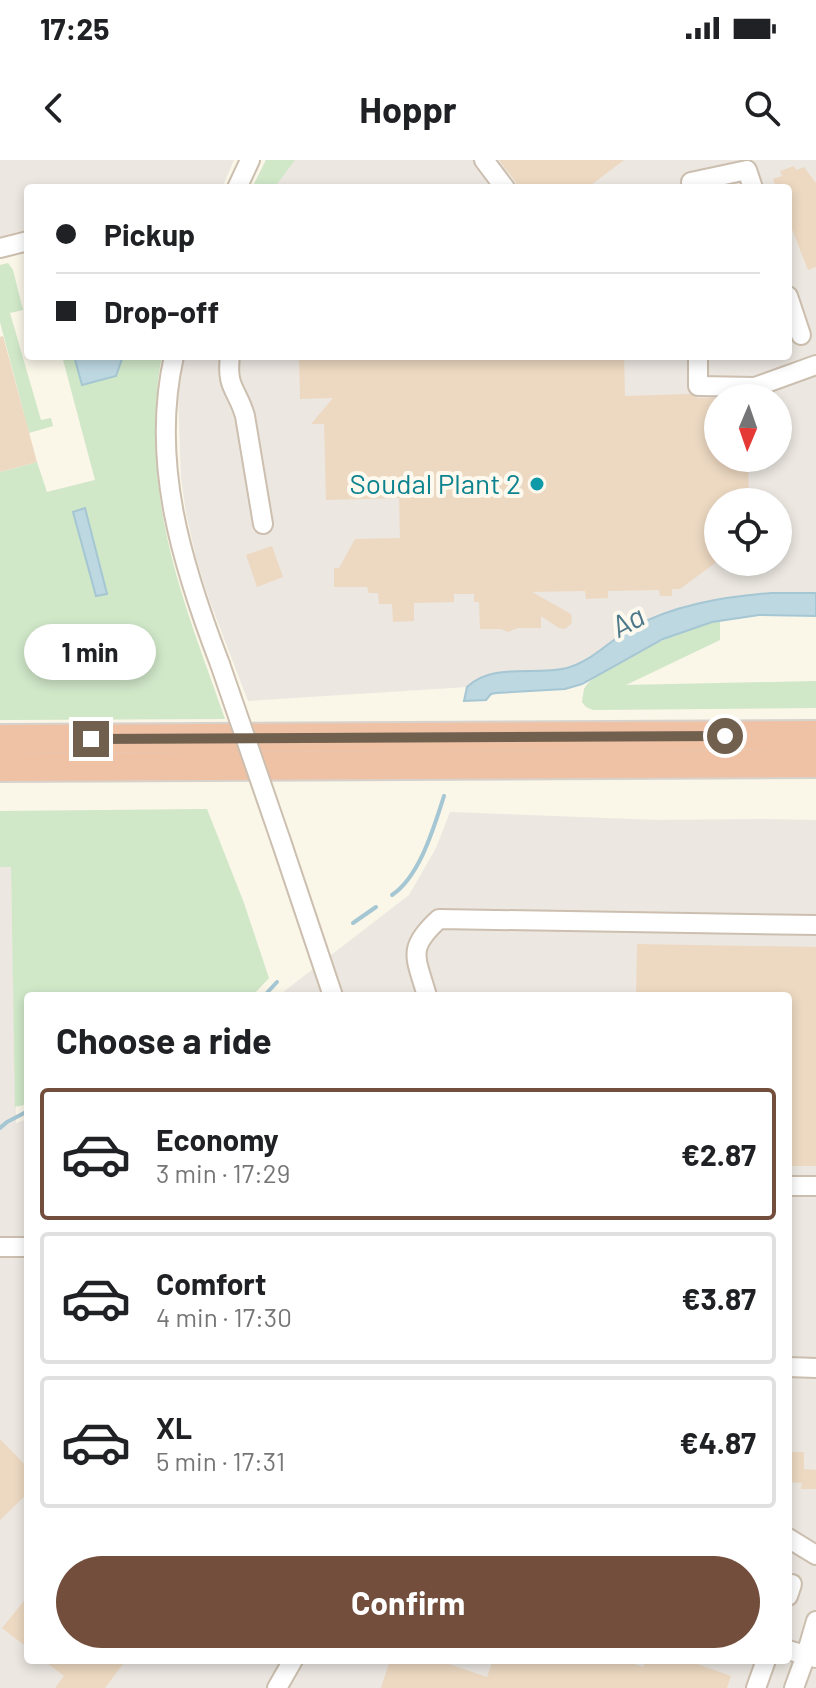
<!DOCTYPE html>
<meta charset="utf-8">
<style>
body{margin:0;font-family:Barlow,sans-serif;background:#f2f2f2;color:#202124;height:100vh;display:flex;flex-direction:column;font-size:30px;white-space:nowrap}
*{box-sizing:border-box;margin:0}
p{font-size:26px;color:#757577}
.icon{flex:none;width:44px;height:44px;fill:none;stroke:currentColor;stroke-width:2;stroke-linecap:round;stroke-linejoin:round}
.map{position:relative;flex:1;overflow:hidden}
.drawer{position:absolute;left:24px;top:832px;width:768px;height:672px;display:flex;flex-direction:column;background:#fff;border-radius:8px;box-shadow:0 4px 12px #0003}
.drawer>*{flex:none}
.top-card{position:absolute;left:24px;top:24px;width:768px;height:176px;border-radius:8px;box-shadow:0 4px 12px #0003;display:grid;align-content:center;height:176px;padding:0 32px;background:#fff}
.needle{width:52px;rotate:182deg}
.buttons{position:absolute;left:704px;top:224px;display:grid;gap:16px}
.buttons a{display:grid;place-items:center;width:88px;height:88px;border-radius:50%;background:#fff;box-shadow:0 4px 12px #0003;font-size:40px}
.end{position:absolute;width:36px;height:36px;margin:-18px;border:10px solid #72604e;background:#fff;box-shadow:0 0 0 4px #fff}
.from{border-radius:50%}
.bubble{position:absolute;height:56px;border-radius:28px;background:#fff;box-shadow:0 4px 12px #0003;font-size:26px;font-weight:700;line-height:56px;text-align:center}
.top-card b{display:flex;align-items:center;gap:28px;height:76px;font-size:30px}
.top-card b+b{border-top:2px solid #e0e0e0}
.top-card i{width:20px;height:20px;background:#202124}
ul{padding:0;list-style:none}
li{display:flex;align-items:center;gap:24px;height:132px;margin:0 16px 12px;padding:0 16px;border:4px solid #e0e0e0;border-radius:8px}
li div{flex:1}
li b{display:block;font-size:30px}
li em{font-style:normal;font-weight:700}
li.selected{border-color:#734e3c}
li>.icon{width:72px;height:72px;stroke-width:1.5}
h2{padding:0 32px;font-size:36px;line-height:96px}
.button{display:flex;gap:16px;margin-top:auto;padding:16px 32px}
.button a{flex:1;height:92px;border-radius:48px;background:#734e3c;color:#fff;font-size:32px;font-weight:700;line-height:92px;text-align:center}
.status{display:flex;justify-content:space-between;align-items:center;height:56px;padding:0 40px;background:#fff;direction:ltr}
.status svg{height:22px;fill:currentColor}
header{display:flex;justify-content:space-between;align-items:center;height:104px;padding:0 32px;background:#fff;font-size:36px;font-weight:700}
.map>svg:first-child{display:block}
.industrial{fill:#ece7e1;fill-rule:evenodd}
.green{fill:#d0e7c8}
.water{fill:#bed8e2;stroke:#a5c6d3;stroke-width:2}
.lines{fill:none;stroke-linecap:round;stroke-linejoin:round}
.stream{stroke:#a5c6d3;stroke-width:4}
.building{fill:#edd9c2}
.minor-casing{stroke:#ccbfaf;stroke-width:22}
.highway-casing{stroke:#d8d2cd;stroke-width:32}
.minor{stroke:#fff;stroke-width:18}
.highway{stroke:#efc2a5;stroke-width:28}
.minor-bridge-casing{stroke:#ccbfaf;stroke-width:22;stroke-linecap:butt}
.minor-bridge{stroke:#fff;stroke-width:18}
.route{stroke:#72604e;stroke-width:10}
.culture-dot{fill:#0f9aa8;stroke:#fdf9ee;stroke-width:3}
.labels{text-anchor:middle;stroke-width:8;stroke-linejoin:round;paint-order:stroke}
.culture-label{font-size:28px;fill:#0d838f;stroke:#fdf9ee;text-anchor:end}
.water-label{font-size:30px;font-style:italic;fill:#4d788a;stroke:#fdf9ee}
</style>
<div class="status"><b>17:25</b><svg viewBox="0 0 49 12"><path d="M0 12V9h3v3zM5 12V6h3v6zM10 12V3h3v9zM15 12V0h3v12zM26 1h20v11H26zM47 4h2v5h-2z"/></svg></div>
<header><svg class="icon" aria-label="back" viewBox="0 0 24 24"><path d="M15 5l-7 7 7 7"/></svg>Hoppr<svg class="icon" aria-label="search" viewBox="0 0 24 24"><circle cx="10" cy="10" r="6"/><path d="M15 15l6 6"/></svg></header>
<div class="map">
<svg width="816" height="1528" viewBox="0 0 816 1528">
<rect width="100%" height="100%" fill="#faf6e8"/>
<!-- industrial -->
<g class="industrial">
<polygon points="0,0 234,0 222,28 28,28 28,76 0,83"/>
<path d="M266 0H816V433L746 435 626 471 600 492 577 505 555 510 474 521 467 527 248 541 209 439 196 398 186 353 181 318 178 234 184 196H788V28H252ZM718 238H778V298H718ZM718 342H778V402H718Z"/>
<polygon points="450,652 657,660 760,659 816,660 816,1528 0,1528 0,707 11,707 16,963 28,959 28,1500 788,1500 788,836 278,836 409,735 436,688"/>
</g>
<!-- green -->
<g class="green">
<polygon points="266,0 295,0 274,28 252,28"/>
<polygon points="8,103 13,110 23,150 10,153 41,260 51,258 53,266 29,273 0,162 0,105"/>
<path d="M62 196H74L82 225 116 216 123 196H162C157 220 156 245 156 269 154 375 191 461 225 559L0 560V312L37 302 47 332 95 320Z"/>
<path d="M720 461V480L626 525 816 521V548L593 550 586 547 582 542C582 541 584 530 584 529 595 507 694 464 720 461Z"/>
<polygon points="207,649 244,743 269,818 252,836 28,836 28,944 15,947 11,707 0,707 0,651"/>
</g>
<!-- water -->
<g class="water">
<polygon points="74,196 123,196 116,216 82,225"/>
<polygon points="85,348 107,434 96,436 73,352"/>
<path d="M771 433H816V456L759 455 712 462 663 479 582 524 565 529 496 533 491 534 486 540 464 541 467 527C493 502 535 516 567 508 592 501 608 482 630 469 672 445 723 437 771 433Z"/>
</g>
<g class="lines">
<!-- stream -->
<g class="stream">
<path d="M392 735C420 716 434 667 444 636"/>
<polyline points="353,763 376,747"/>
<polyline points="264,836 277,822"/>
<polyline points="0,968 7,962 28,951"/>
</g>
</g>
<!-- building -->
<g class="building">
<polygon points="499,0 624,0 587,28 517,28 515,21"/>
<polygon points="794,6 796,10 804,7 816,23 816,107 808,110 788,59 788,28 776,28 773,19 782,16 780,11"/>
<polygon points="3,176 37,302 0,312 0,177"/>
<polygon points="299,196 624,196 625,236 690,234 698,238 718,238 718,298 748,298 749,342 718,342 718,401 680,429 672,429 672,436 660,436 659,430 608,431 608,438 586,439 585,431 532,432 571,454 572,463 565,469 559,468 541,456 541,468 518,468 508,472 501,469 480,469 479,442 474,442 474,434 454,434 454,442 414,443 414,461 393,462 392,444 379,444 378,433 369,433 367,427 334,427 334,408 339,408 355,379 400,378 399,338 326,340 324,264 311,264 333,238 300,239"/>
<polygon points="272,386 283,417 257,427 246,395"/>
<polygon points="637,784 816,787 816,1006 788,1006 788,836 636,836"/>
<polygon points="0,1279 28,1308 28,1333 0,1360"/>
<polygon points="788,1292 804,1292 804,1309 816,1310 816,1329 801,1329 802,1323 788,1322"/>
<polygon points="28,1436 28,1488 2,1468"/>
<polygon points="43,1500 126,1500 105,1528 55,1528 64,1516"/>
<polygon points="390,1500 437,1500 487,1517 493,1500 623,1500 643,1507 645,1500 686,1500 731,1516 727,1528 381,1528"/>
</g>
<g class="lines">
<defs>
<g id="minor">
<polyline points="484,0 505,28"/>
<polyline points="237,28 250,0"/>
<polyline points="692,28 691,22 747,10 753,28"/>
<polyline points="0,88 28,81"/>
<polyline points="788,136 801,175"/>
<path d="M174 196C150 302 182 405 220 504"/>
<path d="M230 196C226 229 237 228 245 256L263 364"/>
<polyline points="698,196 698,226 755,227 816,205"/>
<polyline points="281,681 333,836"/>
<path d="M427 836C416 797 406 789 439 759L816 765"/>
<polyline points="788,1026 816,1026"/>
<polyline points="0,1087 28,1087"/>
<polyline points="788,1207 816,1208"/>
<polyline points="788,1378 816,1395"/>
<polyline points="788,1436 792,1424"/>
<polyline points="788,1490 816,1498"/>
<polyline points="277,1528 293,1500"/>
<polyline points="756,1528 766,1500"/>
<polyline points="794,1528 806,1495 816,1461"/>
</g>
<g id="highway">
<polyline points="0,579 816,575"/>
<polyline points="0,607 816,603"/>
</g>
</defs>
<!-- minor casing -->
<use href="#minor" class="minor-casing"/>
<!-- highway casing -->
<use href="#highway" class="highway-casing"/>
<!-- minor -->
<use href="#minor" class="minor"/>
<!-- highway -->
<use href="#highway" class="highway"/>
<defs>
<polyline id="minor-bridge" points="220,504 281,681"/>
</defs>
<!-- minor-bridge casing -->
<use href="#minor-bridge" class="minor-bridge-casing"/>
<!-- minor-bridge -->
<use href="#minor-bridge" class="minor-bridge"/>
</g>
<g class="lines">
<!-- route -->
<polyline class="route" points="91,579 725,576"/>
</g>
<!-- markers -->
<circle class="culture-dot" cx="537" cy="324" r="8"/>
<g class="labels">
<!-- culture labels -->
<g class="culture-label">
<text x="521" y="334">Soudal Plant 2</text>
</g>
<!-- water labels -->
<g class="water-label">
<text transform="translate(628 462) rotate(-28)" y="10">Aa</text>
</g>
</g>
</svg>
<div class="buttons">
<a><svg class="needle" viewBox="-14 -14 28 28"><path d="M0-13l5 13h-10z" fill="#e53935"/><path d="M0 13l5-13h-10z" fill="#757577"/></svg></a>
<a><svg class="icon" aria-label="locate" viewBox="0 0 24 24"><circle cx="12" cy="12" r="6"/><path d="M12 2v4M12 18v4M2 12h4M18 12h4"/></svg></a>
</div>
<i class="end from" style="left:725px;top:576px"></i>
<i class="end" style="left:91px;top:579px"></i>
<div class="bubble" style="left:24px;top:464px;width:132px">1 min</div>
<div class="top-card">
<b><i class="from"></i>Pickup</b>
<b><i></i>Drop-off</b>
</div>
<section class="drawer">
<h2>Choose a ride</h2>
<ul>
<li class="selected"><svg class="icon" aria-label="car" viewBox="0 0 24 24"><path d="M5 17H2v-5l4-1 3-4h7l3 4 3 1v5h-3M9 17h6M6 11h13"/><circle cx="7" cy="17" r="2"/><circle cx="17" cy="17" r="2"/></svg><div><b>Economy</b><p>3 min · 17:29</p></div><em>€2.87</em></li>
<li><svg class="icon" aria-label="car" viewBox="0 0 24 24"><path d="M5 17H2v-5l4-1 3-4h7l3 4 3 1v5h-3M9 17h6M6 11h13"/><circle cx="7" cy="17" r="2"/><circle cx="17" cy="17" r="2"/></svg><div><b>Comfort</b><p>4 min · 17:30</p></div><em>€3.87</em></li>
<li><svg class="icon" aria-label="car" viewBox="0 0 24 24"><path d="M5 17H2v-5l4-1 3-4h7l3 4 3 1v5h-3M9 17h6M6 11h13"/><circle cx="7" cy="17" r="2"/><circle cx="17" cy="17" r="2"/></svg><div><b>XL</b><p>5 min · 17:31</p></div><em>€4.87</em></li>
</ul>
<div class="button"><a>Confirm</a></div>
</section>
</div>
